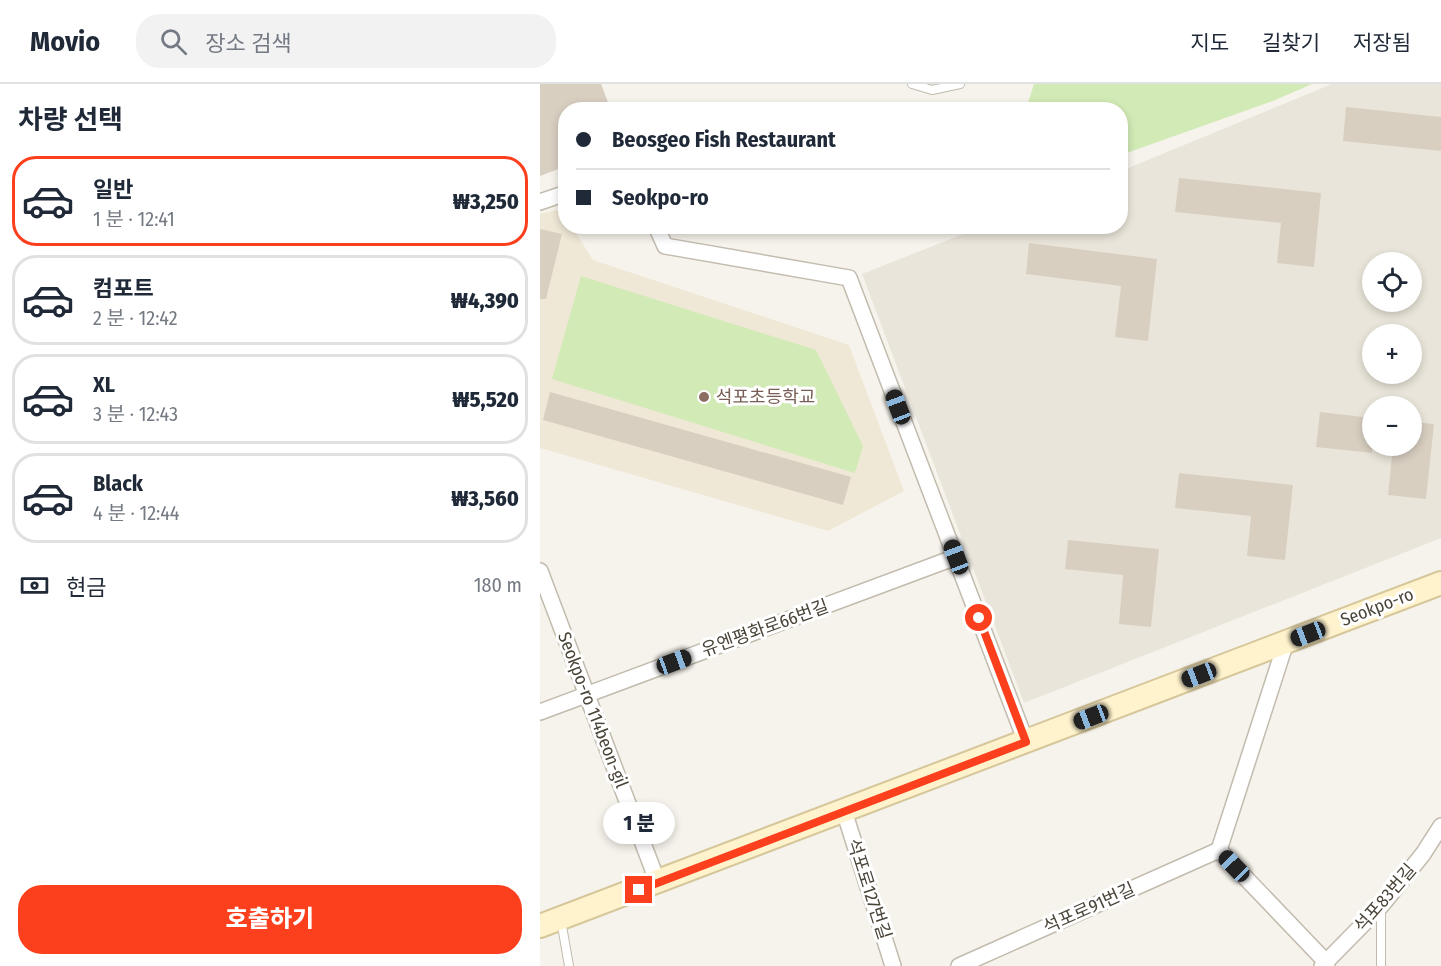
<!DOCTYPE html>
<html lang="ko">
<meta charset="utf-8">
<style>
body{margin:0;font-family:"Fira Sans Condensed","Noto Sans KR",sans-serif;background:#f2f2f3;color:#1f2937;height:100vh;display:flex;flex-direction:column;font-size:22px;white-space:nowrap}
*{box-sizing:border-box;margin:0}
p{font-size:20px;color:#747a83}
.icon{flex:none;width:33px;height:33px;fill:none;stroke:currentColor;stroke-width:2;stroke-linecap:round;stroke-linejoin:round}
.map{position:relative;flex:1;overflow:hidden}
.drawer{display:flex;flex-direction:column;background:#fff;width:540px}
.drawer>*{flex:none}
.top-card{position:absolute;left:18px;top:18px;width:570px;height:132px;border-radius:24px;box-shadow:0 3px 9px #0003;display:grid;align-content:center;height:132px;padding:0 18px;background:#fff}
.controls{position:absolute;left:822px;top:168px;display:grid;gap:12px}
.controls a{display:grid;place-items:center;width:60px;height:60px;border-radius:50%;background:#fff;box-shadow:0 3px 9px #0003;font-size:30px}
.end{position:absolute;width:27px;height:27px;margin:-14px;border:8px solid #fc3f1d;background:#fff;box-shadow:0 0 0 3px #fff}
.from{border-radius:50%}
.bubble{position:absolute;height:42px;border-radius:21px;background:#fff;box-shadow:0 3px 9px #0003;font-size:20px;font-weight:800;line-height:42px;text-align:center}
.car{position:absolute;width:18px;height:36px;margin:-18px -9px;border-radius:8px;box-shadow:0 0 4px 2px #0007;background:linear-gradient(#222 24%,#8ab4d8 0 40%,#222 0 76%,#8ab4d8 0 86%,#222 0)}
.top-card b{display:flex;align-items:center;gap:21px;height:57px;font-size:22px}
.top-card b+b{border-top:2px solid #e0e1e3}
.top-card i{width:15px;height:15px;background:#1f2937}
ul{padding:0;list-style:none}
li{display:flex;align-items:center;gap:18px;height:90px;margin:0 12px 9px;padding:0 6px;border:3px solid #e0e1e3;border-radius:24px}
li div{flex:1}
li b{display:block;font-size:22px}
li em{font-style:normal;font-weight:800}
li.selected{border-color:#fc3f1d}
li>.icon{width:54px;height:54px;stroke-width:1.5}
h2{padding:0 18px;font-size:27px;line-height:72px}
.pay{display:flex;align-items:center;gap:15px;height:66px;padding:0 18px;font-size:22px}
.pay p{margin-inline-start:auto}
.primary-button{display:flex;gap:12px;margin-top:auto;padding:12px 18px}
.primary-button a{flex:1;height:69px;border-radius:24px;background:#fc3f1d;color:#fff;font-size:24px;font-weight:800;line-height:69px;text-align:center}
header{display:flex;align-items:center;gap:36px;box-sizing:border-box;height:84px;padding:0 30px;background:#fff;border-bottom:2px solid #e0e1e3}
header strong{font-size:28px}
nav{display:flex;gap:33px;margin-inline-start:auto;font-size:21px}
.search{width:420px;height:54px;background:#f2f2f3;display:flex;align-items:center;gap:15px;box-sizing:border-box;padding:0 21px;border-radius:24px;color:#747a83;font-size:22px}
main{display:flex;flex:1;min-height:0}
.map>svg:first-child{display:block}
.residential{fill:#eae5da;fill-rule:evenodd}
.education{fill:#efe8d6}
.green{fill:#d2eab5}
.building{fill:#d8cfc1}
.lines{fill:none;stroke-linecap:round;stroke-linejoin:round}
.lane-casing{stroke:#c2bbae;stroke-width:10}
.street-casing{stroke:#c2bbae;stroke-width:18}
.secondary-casing{stroke:#d6c79b;stroke-width:26}
.lane{stroke:#fff;stroke-width:8}
.street{stroke:#fff;stroke-width:15}
.secondary{stroke:#fff3cd;stroke-width:22}
.route{stroke:#fc3f1d;stroke-width:8}
.education-dot{fill:#8d6e63;stroke:#fff;stroke-width:2}
.labels{text-anchor:middle;stroke-width:6;stroke-linejoin:round;paint-order:stroke}
.education-label{font-size:18px;fill:#785e54;stroke:#fff;text-anchor:start}
.street-label{font-size:18px;fill:#4b4439;stroke:#fff}
</style>
<header>
<strong>Movio</strong>
<div class="search"><svg class="icon" aria-label="search" viewBox="0 0 24 24"><circle cx="10" cy="10" r="6"/><path d="M15 15l6 6"/></svg>장소 검색</div>
<nav><a>지도</a><a>길찾기</a><a>저장됨</a></nav>
</header>
<main>
<section class="drawer">
<h2>차량 선택</h2>
<ul>
<li class="selected"><svg class="icon" aria-label="car" viewBox="0 0 24 24"><path d="M5 17H2v-5l4-1 3-4h7l3 4 3 1v5h-3M9 17h6M6 11h13"/><circle cx="7" cy="17" r="2"/><circle cx="17" cy="17" r="2"/></svg><div><b>일반</b><p>1 분 · 12:41</p></div><em>₩3,250</em></li>
<li><svg class="icon" aria-label="car" viewBox="0 0 24 24"><path d="M5 17H2v-5l4-1 3-4h7l3 4 3 1v5h-3M9 17h6M6 11h13"/><circle cx="7" cy="17" r="2"/><circle cx="17" cy="17" r="2"/></svg><div><b>컴포트</b><p>2 분 · 12:42</p></div><em>₩4,390</em></li>
<li><svg class="icon" aria-label="car" viewBox="0 0 24 24"><path d="M5 17H2v-5l4-1 3-4h7l3 4 3 1v5h-3M9 17h6M6 11h13"/><circle cx="7" cy="17" r="2"/><circle cx="17" cy="17" r="2"/></svg><div><b>XL</b><p>3 분 · 12:43</p></div><em>₩5,520</em></li>
<li><svg class="icon" aria-label="car" viewBox="0 0 24 24"><path d="M5 17H2v-5l4-1 3-4h7l3 4 3 1v5h-3M9 17h6M6 11h13"/><circle cx="7" cy="17" r="2"/><circle cx="17" cy="17" r="2"/></svg><div><b>Black</b><p>4 분 · 12:44</p></div><em>₩3,560</em></li>
</ul>
<div class="pay"><svg class="icon" aria-label="cash" viewBox="0 0 24 24"><path d="M3 7h18v10H3z"/><circle cx="12" cy="12" r="2"/></svg>현금<p>180 m</p></div>
<div class="primary-button"><a>호출하기</a></div>
</section>
<div class="map">
<svg width="901" height="882" viewBox="0 0 901 882">
<rect width="100%" height="100%" fill="#f6f3ec"/>
<!-- residential -->
<path class="residential" d="M792 0H901V454L484 619 322 190 441 143 580 142 581 87ZM832 178H872V218H832ZM832 250H872V290H832ZM832 322H872V362H832Z"/>
<!-- education -->
<polygon class="education" points="21,125 25,132 26,142 32,143 53,176 309,261 364,407 288,447 0,364 0,130"/>
<!-- green -->
<g class="green">
<polygon points="494,0 772,0 733,17 581,71 580,26 486,25"/>
<polygon points="41,192 276,266 323,362 315,389 12,295"/>
</g>
<!-- building -->
<g class="building">
<polygon points="0,0 61,0 71,26 26,26 26,82 0,92"/>
<polygon points="806,23 901,33 901,67 803,57"/>
<polygon points="639,94 781,109 774,183 737,179 741,139 635,128"/>
<polygon points="0,145 22,150 6,215 0,215"/>
<polygon points="489,159 617,175 608,257 575,253 581,202 486,190"/>
<polygon points="10,308 311,393 303,421 3,336"/>
<polygon points="780,328 832,334 832,369 776,363"/>
<polygon points="872,338 894,340 886,415 848,411 853,362 872,362"/>
<polygon points="639,389 753,401 745,476 707,472 711,432 635,424"/>
<polygon points="528,456 619,465 611,543 579,540 583,491 525,485"/>
</g>
<g class="lines">
<defs>
<g id="lane">
<polyline points="372,0 392,6 420,0"/>
<polyline points="841,824 841,882"/>
<polyline points="21,836 29,882"/>
</g>
<g id="street">
<polyline points="0,118 26,109"/>
<polyline points="116,142 125,162 309,194 486,658"/>
<polyline points="0,487 118,799"/>
<polyline points="0,628 416,473"/>
<polyline points="304,727 353,882"/>
<polyline points="679,766 746,558"/>
<polyline points="419,882 679,766 787,879"/>
<polyline points="782,882 841,822 883,770 901,742"/>
</g>
<polyline id="secondary" points="0,842 901,499"/>
</defs>
<!-- lane casing -->
<use href="#lane" class="lane-casing"/>
<!-- street casing -->
<use href="#street" class="street-casing"/>
<!-- secondary casing -->
<use href="#secondary" class="secondary-casing"/>
<!-- lane -->
<use href="#lane" class="lane"/>
<!-- street -->
<use href="#street" class="street"/>
<!-- secondary -->
<use href="#secondary" class="secondary"/>
</g>
<g class="lines">
<!-- route -->
<polyline class="route" points="99,806 486,658 439,534"/>
</g>
<!-- markers -->
<circle class="education-dot" cx="164" cy="313" r="6"/>
<g class="labels">
<!-- education labels -->
<g class="education-label">
<text x="176" y="319">석포초등학교</text>
</g>
<!-- street labels -->
<g class="street-label">
<text transform="translate(837 523) rotate(-21)" y="6">Seokpo-ro</text>
<text transform="translate(225 544) rotate(-20)" y="6">유엔평화로66번길</text>
<text transform="translate(53 626) rotate(69)" y="6">Seokpo-ro 114beon-gil</text>
<text transform="translate(329 805) rotate(72)" y="6">석포로127번길</text>
<text transform="translate(845 814) rotate(-49)" y="6">석포83번길</text>
<text transform="translate(549 824) rotate(-24)" y="6">석포로91번길</text>
</g>
</g>
</svg>
<div class="controls">
<a><svg class="icon" aria-label="locate" viewBox="0 0 24 24"><circle cx="12" cy="12" r="6"/><path d="M12 2v4M12 18v4M2 12h4M18 12h4"/></svg></a>
<a>+</a>
<a>−</a>
</div>
<i class="end from" style="left:439px;top:534px"></i>
<i class="end" style="left:99px;top:806px"></i>
<div class="bubble" style="left:63px;top:718px;width:72px">1 분</div>
<i class="car" style="left:358px;top:323px;rotate:339deg"></i>
<i class="car" style="left:416px;top:473px;rotate:339deg"></i>
<i class="car" style="left:768px;top:550px;rotate:249deg"></i>
<i class="car" style="left:134px;top:578px;rotate:70deg"></i>
<i class="car" style="left:659px;top:591px;rotate:249deg"></i>
<i class="car" style="left:551px;top:633px;rotate:249deg"></i>
<i class="car" style="left:694px;top:782px;rotate:316deg"></i>
<div class="top-card">
<b><i class="from"></i>Beosgeo Fish Restaurant</b>
<b><i></i>Seokpo-ro</b>
</div>
</div>
</main>
